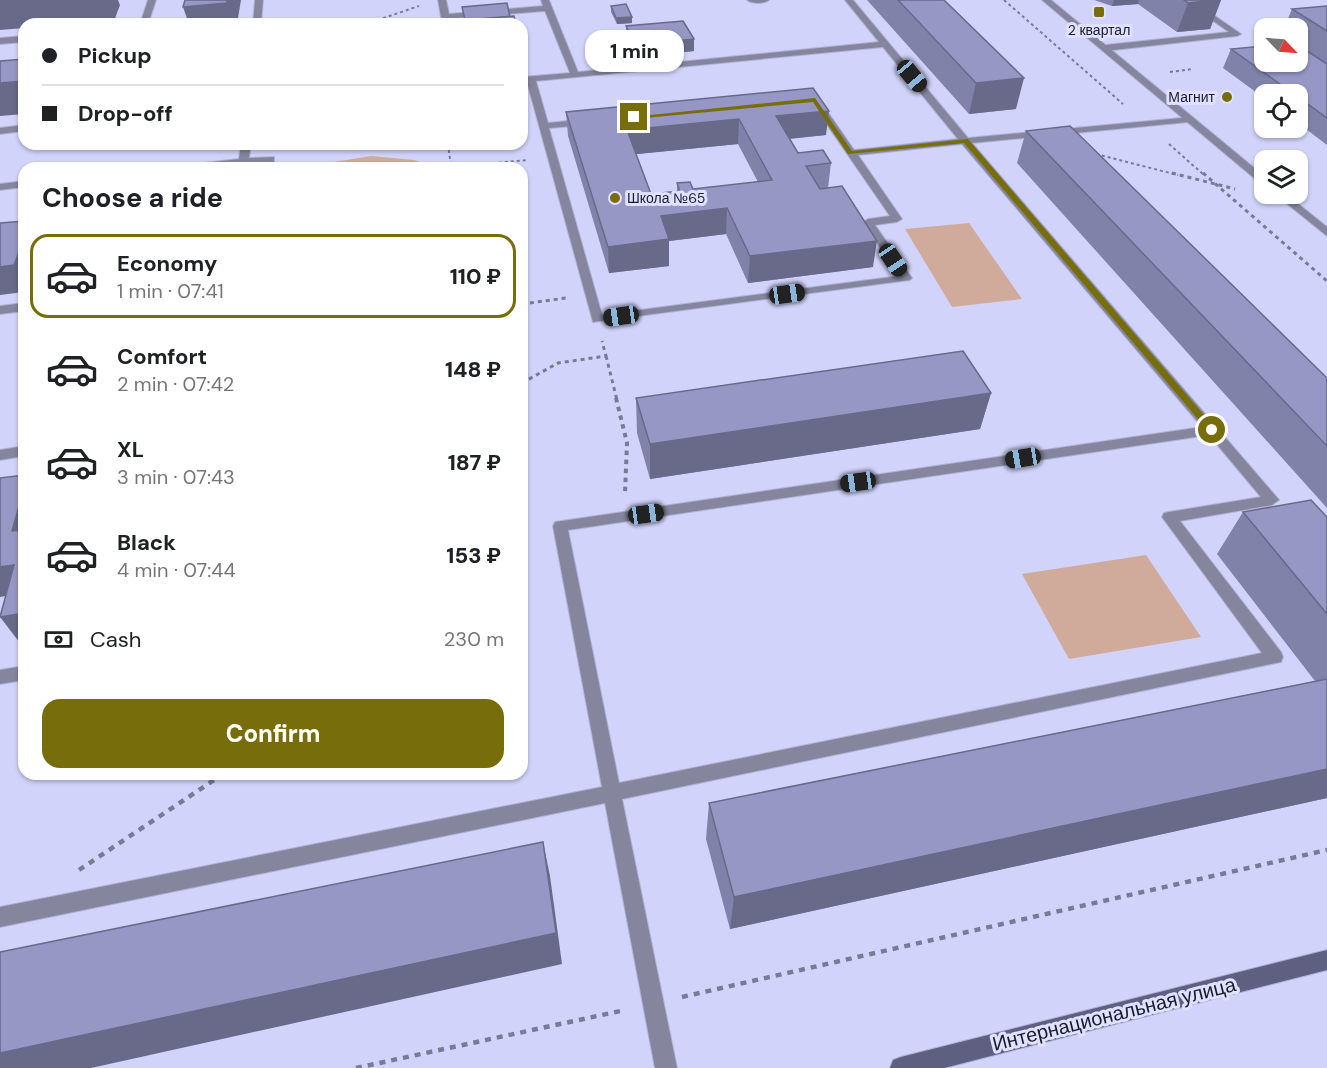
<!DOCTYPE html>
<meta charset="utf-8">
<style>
body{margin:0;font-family:"DM Sans",sans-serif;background:#f2f2f2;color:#202124;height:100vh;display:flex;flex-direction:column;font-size:22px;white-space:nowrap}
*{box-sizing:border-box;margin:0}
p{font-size:20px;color:#757577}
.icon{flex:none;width:33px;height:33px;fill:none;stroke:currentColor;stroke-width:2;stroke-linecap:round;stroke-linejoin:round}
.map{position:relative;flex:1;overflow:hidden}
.sheet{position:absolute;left:18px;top:162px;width:510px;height:618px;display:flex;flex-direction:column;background:#fff;border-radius:18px;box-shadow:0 2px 4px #0004}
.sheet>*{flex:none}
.hud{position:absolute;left:18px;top:18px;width:510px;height:132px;border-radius:18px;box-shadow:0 2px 4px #0004;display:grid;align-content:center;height:132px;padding:0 24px;background:#fff}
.needle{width:39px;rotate:115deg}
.fabs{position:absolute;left:1254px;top:18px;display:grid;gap:12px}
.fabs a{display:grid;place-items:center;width:54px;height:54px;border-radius:12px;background:#fff;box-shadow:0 2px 4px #0004;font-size:30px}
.end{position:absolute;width:27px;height:27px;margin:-14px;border:8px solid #776d0a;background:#fff;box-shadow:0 0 0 3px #fff}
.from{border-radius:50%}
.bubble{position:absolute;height:42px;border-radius:18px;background:#fff;box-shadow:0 2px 4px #0004;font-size:20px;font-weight:800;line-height:42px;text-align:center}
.car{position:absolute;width:18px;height:36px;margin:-18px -9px;border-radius:8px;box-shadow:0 0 4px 2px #0007;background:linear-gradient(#222 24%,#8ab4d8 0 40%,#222 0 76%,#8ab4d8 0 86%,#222 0)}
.hud b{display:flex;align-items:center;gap:21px;height:57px;font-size:22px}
.hud b+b{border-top:2px solid #e0e0e0}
.hud i{width:15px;height:15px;background:#202124}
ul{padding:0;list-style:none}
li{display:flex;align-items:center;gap:18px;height:84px;margin:0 12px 9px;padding:0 12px;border:3px solid transparent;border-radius:18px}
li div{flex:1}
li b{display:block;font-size:22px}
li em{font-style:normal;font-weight:800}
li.current{border-color:#776d0a}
li>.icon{width:54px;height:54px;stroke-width:1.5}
h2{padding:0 24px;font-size:27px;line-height:72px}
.pay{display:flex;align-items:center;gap:15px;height:66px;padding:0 24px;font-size:22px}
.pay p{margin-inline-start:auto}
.primary-button{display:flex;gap:12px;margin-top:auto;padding:12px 24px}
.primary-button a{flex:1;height:69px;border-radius:18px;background:#776d0a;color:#fff;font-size:24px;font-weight:800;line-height:69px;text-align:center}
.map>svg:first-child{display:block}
.green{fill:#d0ab9b}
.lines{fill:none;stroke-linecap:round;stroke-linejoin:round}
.service-casing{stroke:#b0b2d5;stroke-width:2}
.tertiary-casing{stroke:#b0b2d5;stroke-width:2}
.secondary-casing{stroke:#b0b2d5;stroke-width:2}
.path-far3{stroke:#797a97;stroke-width:2;stroke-dasharray:3 3;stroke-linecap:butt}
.path-far2{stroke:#797a97;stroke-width:3;stroke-dasharray:4 4;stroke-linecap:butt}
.path-far1{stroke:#797a97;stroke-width:4;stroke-dasharray:4.5 4.5;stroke-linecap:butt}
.path{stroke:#797a97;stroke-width:4.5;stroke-dasharray:6 6;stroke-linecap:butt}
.service{fill:#85869e;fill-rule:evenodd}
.tertiary{fill:#85869e;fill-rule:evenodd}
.secondary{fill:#5e5f81;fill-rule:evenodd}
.wall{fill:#8182a9;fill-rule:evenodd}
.shaded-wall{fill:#696a8a}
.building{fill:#9697c5;stroke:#696a8a;stroke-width:1.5;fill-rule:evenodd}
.route{fill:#776d0a}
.poi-dot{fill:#776d0a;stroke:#dfe1ff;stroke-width:2}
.labels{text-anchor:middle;stroke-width:6;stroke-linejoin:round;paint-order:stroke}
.far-poi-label{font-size:14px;fill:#1c1c2e;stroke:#dfe1ff}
.near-street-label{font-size:20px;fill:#1c1c2e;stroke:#dfe1ff}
</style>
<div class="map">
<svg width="1327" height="1068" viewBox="0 0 1327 1068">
<rect width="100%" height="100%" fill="#d1d3fa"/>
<!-- green -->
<g class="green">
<polygon points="371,156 414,160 437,168 319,168 328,163"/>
<polygon points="969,223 1022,299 952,307 905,229"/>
<polygon points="1146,555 1201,637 1069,659 1022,574"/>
</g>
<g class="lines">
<defs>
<g id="service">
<polygon points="148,0 156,0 148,24 140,24"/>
<polygon points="255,0 263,0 261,24 253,24"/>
<path d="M438 0H446L449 14 543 6 541 0H549L578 72 879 42 845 0H853L968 138 1192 117 1194 119 1189 122 972 143 1279 500 1272 505 1180 521 1281 652 1283 657 1281 662 622 799 677 1068H655L605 803 0 927V907L602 787 553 526 555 522 1202 427 962 144 858 155 902 219 897 222 875 225 912 278 910 280 593 322 527 82 522 83V77L570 73 545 11 445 19 441 17ZM883 47 958 139 854 150 820 101 812 103 890 216 868 219 863 222 899 276 602 315 549 128 586 125 591 122 586 119 548 123 536 81ZM1209 435 1261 497 1169 512 1164 513 1162 517 1262 653 619 783 568 530Z"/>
<path d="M747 0H769C764 4 752 4 747 0Z"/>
<polygon points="1183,0 1192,0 1241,34 1237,36 1105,51 1101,48 1105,45 1229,32"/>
<polygon points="24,36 24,42 0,44 0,38"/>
<polygon points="24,125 24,131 0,134 0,128"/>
<polygon points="241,144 251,144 249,158 274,157 274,168 264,168 265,163 214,168 181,168 186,165 239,159"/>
<polygon points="24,181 24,187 0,190 0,184"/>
<polygon points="24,303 24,311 0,314 0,306"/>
<polygon points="24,446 24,456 0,460 0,450"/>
<polygon points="24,666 24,680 0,684 0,670"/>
</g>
<g id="tertiary">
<polygon points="1042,0 1051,0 1264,176 1264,184 1260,183"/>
<polygon points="1275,194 1286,194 1327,227 1327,236"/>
</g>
<polygon id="secondary" points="1327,950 1327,970 944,1068 890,1068 893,1060 901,1057"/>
</defs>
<!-- service casing -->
<use href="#service" class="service-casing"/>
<!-- tertiary casing -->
<use href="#tertiary" class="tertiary-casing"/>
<!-- secondary casing -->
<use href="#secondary" class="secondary-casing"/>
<!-- path-far3 -->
<g class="path-far3">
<polyline points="1004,0 1123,104"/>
<polyline points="366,24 419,6"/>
<polyline points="1170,72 1193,69"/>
<polyline points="448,144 451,167"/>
<polyline points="1169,144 1204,175"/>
<polyline points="1096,154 1178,175"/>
<polyline points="451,167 528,160"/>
</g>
<!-- path-far2 -->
<g class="path-far2">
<polyline points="1172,173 1235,189"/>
<polyline points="1203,173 1327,281"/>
<polyline points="522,304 566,298"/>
<polyline points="606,356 617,400"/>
<polyline points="522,383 558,363 606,356 602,341"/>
</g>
<!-- path-far1 -->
<polyline class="path-far1" points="616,398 627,443 625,493"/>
<!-- path -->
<g class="path">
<polyline points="79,870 223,774"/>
<polyline points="682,997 1327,850"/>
<polyline points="356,1068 625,1010"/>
</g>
<!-- service -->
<use href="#service" class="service"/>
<!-- tertiary -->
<use href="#tertiary" class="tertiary"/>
<!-- secondary -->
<use href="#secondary" class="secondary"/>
</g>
<!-- wall -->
<g class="wall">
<polygon points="867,0 944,0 1016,109 969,114"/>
<polygon points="1094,0 1221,0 1210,29 1177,32 1138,4 1112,6"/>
<polygon points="611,6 632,23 617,24 611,12"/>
<polygon points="1327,6 1327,145 1298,123 1298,94 1264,94 1264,98 1223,68 1231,49 1298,62 1298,28 1284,28 1292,9"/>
<polygon points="626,26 694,39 694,51 636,57 626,39"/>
<path d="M813 88 826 135 790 139 798 153 831 163 828 188 873 267 748 283 726 234 669 241V266L609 273 568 136 566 112ZM738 144 758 182 693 189 677 183V192L651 194 636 154Z"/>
<polygon points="1026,131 1327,378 1327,508 1017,163"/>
<polygon points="991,393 980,429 650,479 637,433 636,398"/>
<polygon points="1243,512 1327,517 1327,798 730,929 706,839 709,803 1315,681 1217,554"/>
</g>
<!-- shaded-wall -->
<g class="shaded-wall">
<polygon points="0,0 118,0 120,5 114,21 73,24 24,24 24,28 0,30"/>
<polygon points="227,0 241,0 237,24 189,24 183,7"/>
<polygon points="1114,0 1139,0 1138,4 1112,6"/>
<polygon points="1214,0 1221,0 1210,29 1177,32 1188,3"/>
<polygon points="632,17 632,23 617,24 616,18"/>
<polygon points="694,39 694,51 636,57 636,45"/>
<polygon points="1024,78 1016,109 969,114 976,83"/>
<polygon points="24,81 24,114 0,116 0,83"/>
<polygon points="829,111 826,135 774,140 776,116"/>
<polygon points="739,119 738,144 628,155 627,130"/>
<polygon points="727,208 726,234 669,241 669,266 609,273 608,247 661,216"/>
<polygon points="24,239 24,292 0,295 0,267"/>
<polygon points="877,241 873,267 748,283 750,256"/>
<polygon points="991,393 980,429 650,479 650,444"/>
<polygon points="24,489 24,549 12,531"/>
<polygon points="14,565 24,593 0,597 0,567"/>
<polygon points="24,613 24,642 20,643 0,617"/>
<polygon points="1327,769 1327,798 730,929 734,897"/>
<polygon points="543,842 550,876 562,964 91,1068 0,1068 0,1053"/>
</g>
<!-- building -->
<g class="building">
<polygon points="185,0 227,0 227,3 183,7"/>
<polygon points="898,0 944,0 1024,78 976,83"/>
<polygon points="1184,0 1214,0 1188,3"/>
<polygon points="507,3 510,17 465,20 462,7"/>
<polygon points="626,4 632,17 616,18 611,6"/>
<polygon points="1327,6 1327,31 1292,9"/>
<polygon points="514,16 516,24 423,24"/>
<polygon points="683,21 694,39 636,45 626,26"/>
<polygon points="1298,45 1327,64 1327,118 1298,97 1298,94 1294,94 1231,49 1264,46 1264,62 1298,62"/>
<polygon points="24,59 24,81 0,83 0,61"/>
<path d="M813 88 829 111 776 116 798 153 823 150 831 163 806 166 820 189 842 186 877 241 750 256 727 208 661 216 669 239 608 247 566 112ZM739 119 772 180 693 189 690 182 677 183 680 191 651 194 627 130Z"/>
<polygon points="1070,126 1327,378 1327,446 1026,131"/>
<polygon points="24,221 24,239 14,265 0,267 0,223"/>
<polygon points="963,351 991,393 650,444 636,398"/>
<polygon points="24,475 24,489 12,531 24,530 24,613 0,617 14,565 0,567 0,478"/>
<polygon points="1311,500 1327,517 1327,614 1243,512"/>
<polygon points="1327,679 1327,769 734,897 709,803"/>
<polygon points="543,842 556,933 0,1053 0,952"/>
</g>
<!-- route -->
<polygon class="route" points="815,98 852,151 968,139 1215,428 1215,432 1209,432 964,143 848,154 813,102 634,119 631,117"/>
<!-- markers -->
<g class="poi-dot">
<rect x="1093" y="6" width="12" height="12" rx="3"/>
<circle cx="1227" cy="97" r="6"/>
<circle cx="615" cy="198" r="6"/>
</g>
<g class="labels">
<!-- far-poi labels -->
<g class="far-poi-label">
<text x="1099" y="35">2 квартал</text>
<text x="1215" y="102" text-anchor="end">Магнит</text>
<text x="627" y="203" text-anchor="start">Школа №65</text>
</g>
<!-- near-street labels -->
<g class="near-street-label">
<text transform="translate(1114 1014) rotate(-14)" y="7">Интернациональная улица</text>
</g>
</g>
</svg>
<div class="fabs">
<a><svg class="needle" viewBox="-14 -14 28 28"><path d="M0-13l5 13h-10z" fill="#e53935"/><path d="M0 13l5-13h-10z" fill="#757577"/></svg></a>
<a><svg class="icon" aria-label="locate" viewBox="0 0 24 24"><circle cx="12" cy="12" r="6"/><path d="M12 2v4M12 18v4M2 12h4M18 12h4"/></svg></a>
<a><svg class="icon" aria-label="layers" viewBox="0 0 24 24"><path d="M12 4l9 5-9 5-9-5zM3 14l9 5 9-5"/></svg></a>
</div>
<i class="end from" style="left:1212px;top:430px"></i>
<i class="end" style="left:634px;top:117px"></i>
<div class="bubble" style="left:585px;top:30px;width:99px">1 min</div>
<i class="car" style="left:912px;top:76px;rotate:140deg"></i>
<i class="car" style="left:893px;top:260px;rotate:146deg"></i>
<i class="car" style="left:787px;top:294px;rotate:82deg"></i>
<i class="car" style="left:621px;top:316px;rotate:262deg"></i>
<i class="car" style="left:1023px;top:458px;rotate:261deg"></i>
<i class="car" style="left:858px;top:482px;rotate:262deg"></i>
<i class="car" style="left:646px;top:514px;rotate:82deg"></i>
<div class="hud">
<b><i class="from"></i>Pickup</b>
<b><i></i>Drop-off</b>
</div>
<section class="sheet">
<h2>Choose a ride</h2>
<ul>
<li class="current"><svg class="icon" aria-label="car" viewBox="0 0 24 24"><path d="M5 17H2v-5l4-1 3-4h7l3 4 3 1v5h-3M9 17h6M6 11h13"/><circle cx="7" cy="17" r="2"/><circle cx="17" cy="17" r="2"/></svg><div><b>Economy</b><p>1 min · 07:41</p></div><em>110 ₽</em></li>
<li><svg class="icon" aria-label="car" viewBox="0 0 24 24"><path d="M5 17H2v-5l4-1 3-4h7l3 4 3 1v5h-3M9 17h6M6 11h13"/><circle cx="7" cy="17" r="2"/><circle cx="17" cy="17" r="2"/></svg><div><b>Comfort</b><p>2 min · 07:42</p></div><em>148 ₽</em></li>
<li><svg class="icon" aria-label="car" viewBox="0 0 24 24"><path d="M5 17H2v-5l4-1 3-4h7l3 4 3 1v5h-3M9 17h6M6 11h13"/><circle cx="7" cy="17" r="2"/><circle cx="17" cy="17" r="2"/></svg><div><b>XL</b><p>3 min · 07:43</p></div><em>187 ₽</em></li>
<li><svg class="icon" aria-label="car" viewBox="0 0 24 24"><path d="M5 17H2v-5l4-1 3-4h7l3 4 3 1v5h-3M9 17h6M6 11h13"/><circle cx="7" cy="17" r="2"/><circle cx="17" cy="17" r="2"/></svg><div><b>Black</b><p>4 min · 07:44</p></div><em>153 ₽</em></li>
</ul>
<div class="pay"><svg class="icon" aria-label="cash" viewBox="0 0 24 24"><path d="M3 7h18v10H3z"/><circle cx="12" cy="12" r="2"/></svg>Cash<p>230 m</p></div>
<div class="primary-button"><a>Confirm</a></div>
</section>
</div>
